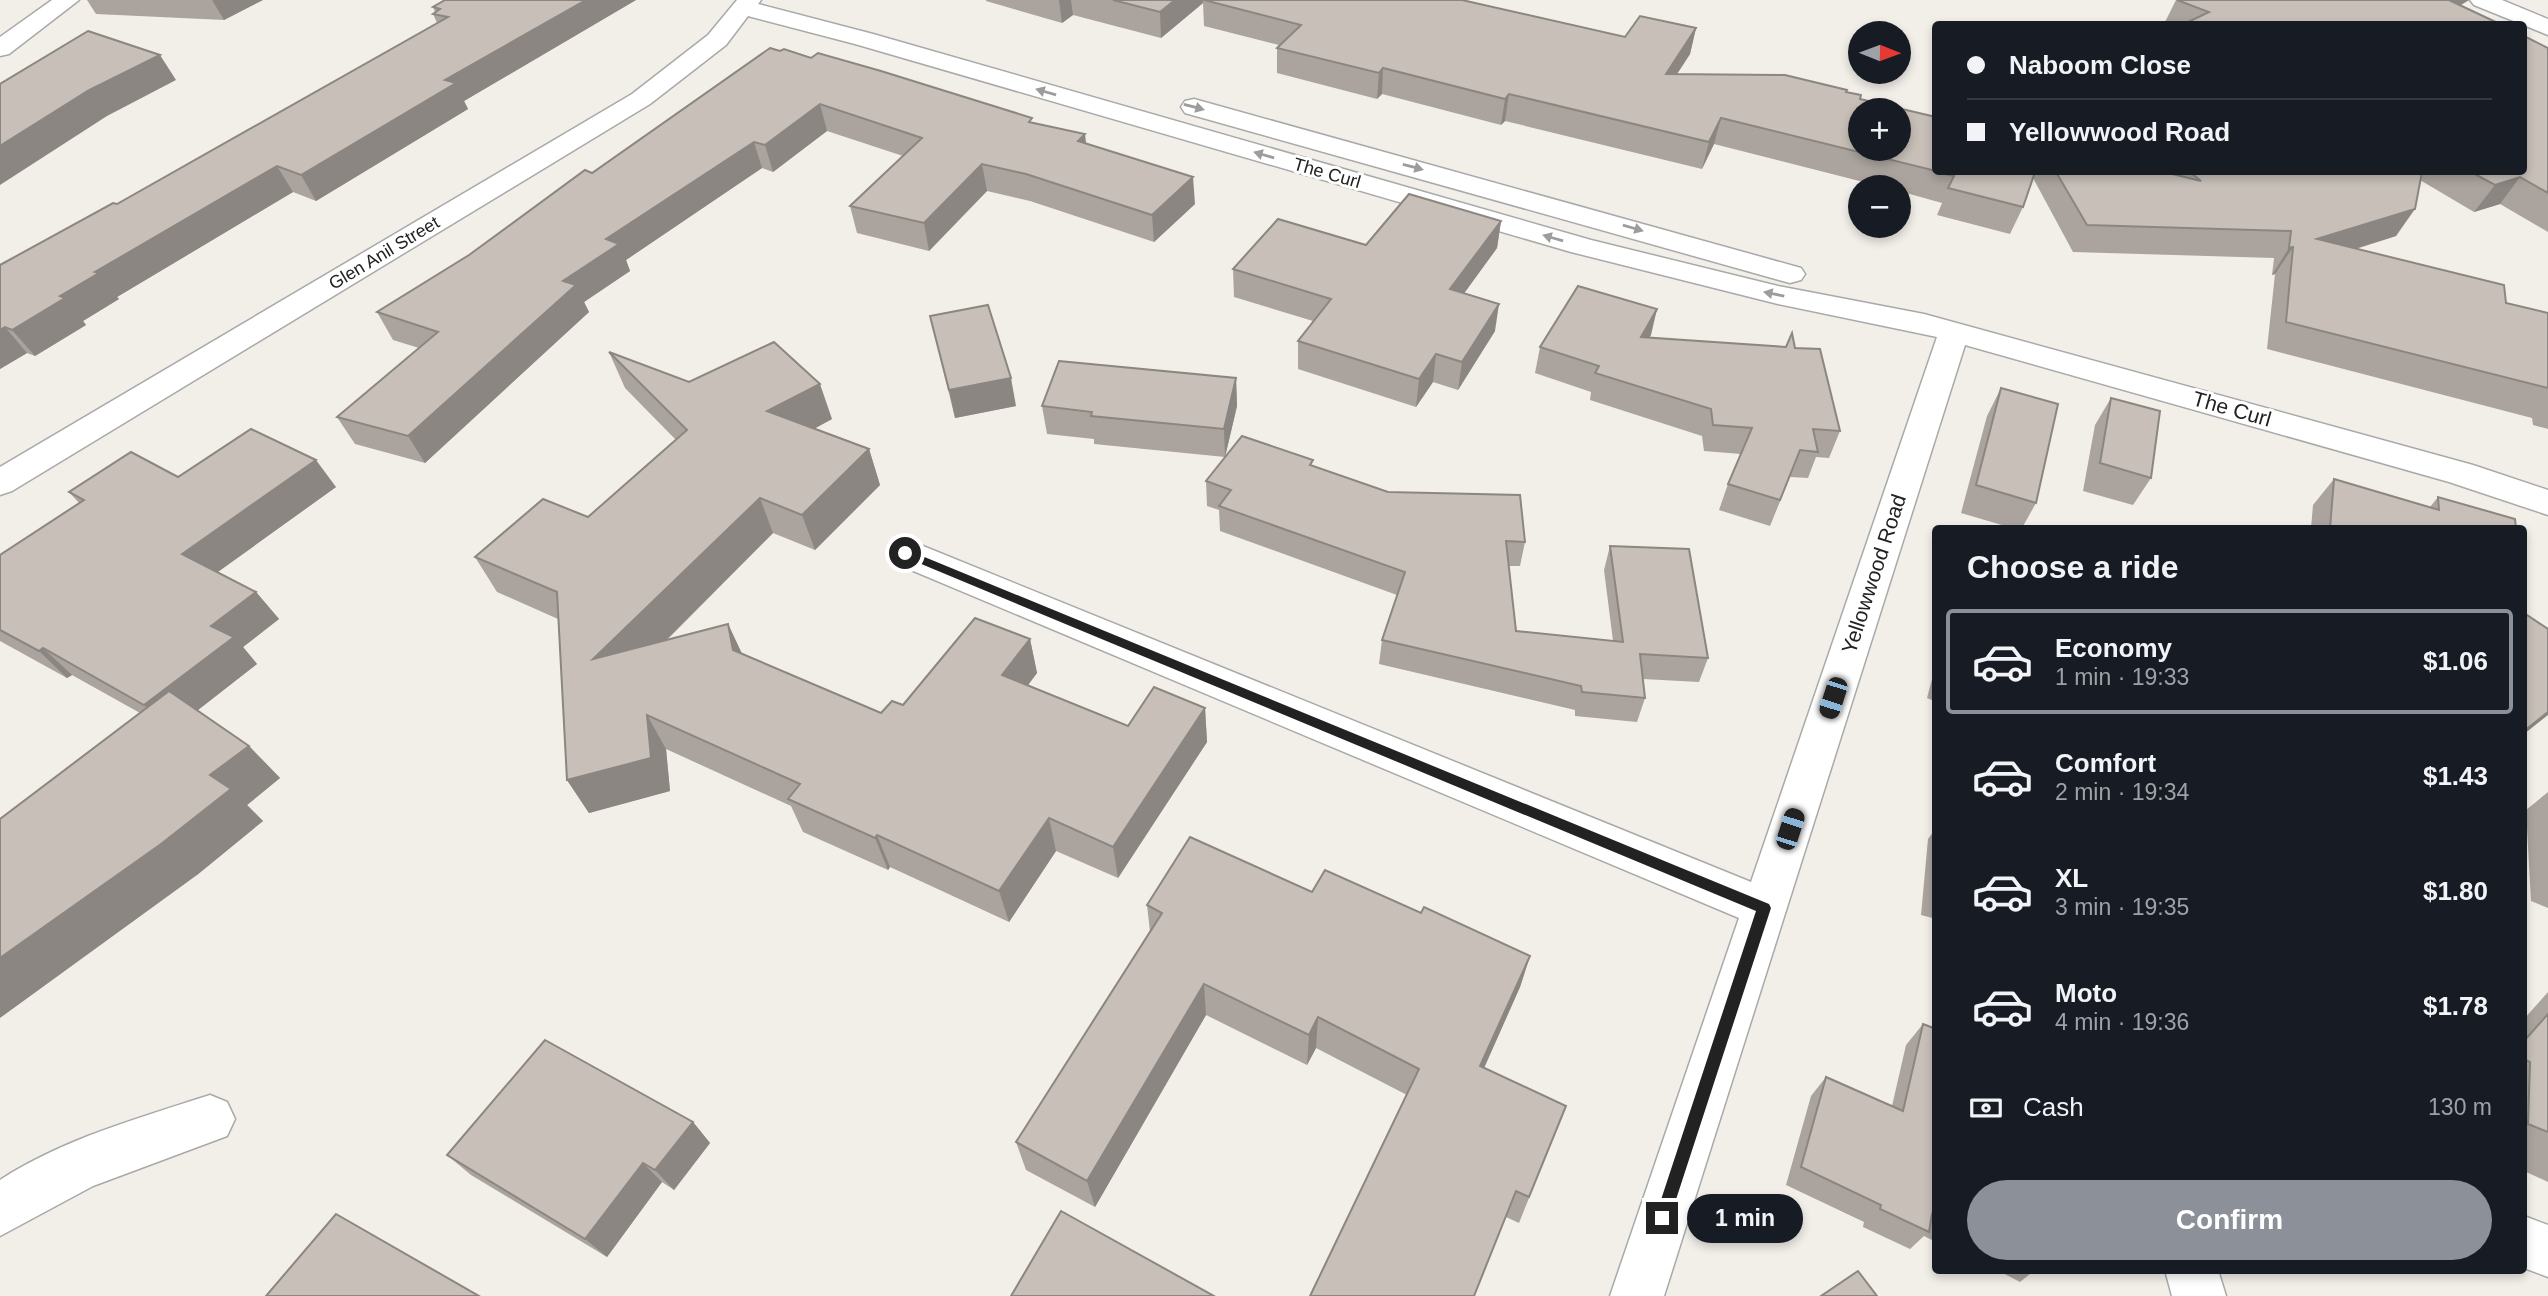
<!DOCTYPE html>
<meta charset="utf-8">
<style>
body{margin:0;font-family:Arial,sans-serif;background:#20242c;color:#f1f3f6;height:100vh;display:flex;flex-direction:column;font-size:26px;white-space:nowrap}
*{box-sizing:border-box;margin:0}
p{font-size:23px;color:#9ea1a6}
.icon{flex:none;width:38px;height:38px;fill:none;stroke:currentColor;stroke-width:2;stroke-linecap:round;stroke-linejoin:round}
.map{position:relative;flex:1;overflow:hidden}
.sheet{position:absolute;left:1932px;top:525px;width:595px;height:749px;display:flex;flex-direction:column;background:#171b24;border-radius:7px;box-shadow:0 4px 10px #0003}
.sheet>*{flex:none}
.guide{position:absolute;left:1932px;top:21px;width:595px;height:154px;border-radius:7px;box-shadow:0 4px 10px #0003;display:grid;align-content:center;height:154px;padding:0 35px;background:#171b24}
.needle{width:46px;rotate:91deg}
.tools{position:absolute;left:1848px;top:21px;display:grid;gap:14px}
.tools a{display:grid;place-items:center;width:63px;height:63px;border-radius:50%;background:#171b24;box-shadow:0 4px 10px #0003;font-size:35px}
.end{position:absolute;width:32px;height:32px;margin:-16px;border:9px solid #222;background:#fff;box-shadow:0 0 0 4px #fff}
.from{border-radius:50%}
.bubble{position:absolute;height:49px;border-radius:24px;background:#171b24;box-shadow:0 4px 10px #0003;font-size:23px;font-weight:600;line-height:49px;text-align:center}
.car{position:absolute;width:21px;height:42px;margin:-21px -10px;border-radius:9px;box-shadow:0 0 5px 2px #0007;background:linear-gradient(#222 24%,#8ab4d8 0 40%,#222 0 76%,#8ab4d8 0 86%,#222 0)}
.guide b{display:flex;align-items:center;gap:24px;height:66px;font-size:26px}
.guide b+b{border-top:2px solid #363941}
.guide i{width:18px;height:18px;background:#f1f3f6}
ul{padding:0;list-style:none}
li{display:flex;align-items:center;gap:21px;height:105px;margin:0 14px 10px;padding:0 21px;border:4px solid transparent;border-radius:7px}
li div{flex:1}
li b{display:block;font-size:26px}
li em{font-style:normal;font-weight:600}
li.on{border-color:#8c9099}
li>.icon{width:63px;height:63px;stroke-width:1.5}
h2{padding:0 35px;font-size:32px;line-height:84px}
.pay{display:flex;align-items:center;gap:18px;height:77px;padding:0 35px;font-size:26px}
.pay p{margin-inline-start:auto}
.action{display:flex;gap:14px;margin-top:auto;padding:14px 35px}
.action a{flex:1;height:80px;border-radius:42px;background:#8c9099;color:#fff;font-size:28px;font-weight:600;line-height:80px;text-align:center}
.map>svg:first-child{display:block}
.lines{fill:none;stroke-linecap:round;stroke-linejoin:round}
.minor-casing{stroke:#a9a9a9;stroke-width:3}
.minor{fill:#fff;fill-rule:evenodd}
.wall{fill:#aba49e}
.shaded-wall{fill:#8b8681}
.building{fill:#c7bfb8;stroke:#8b8681;stroke-width:2;fill-rule:evenodd}
.oneway{fill:#9c9c9c}
.route{fill:#222}
.labels{text-anchor:middle;stroke-width:6;stroke-linejoin:round;paint-order:stroke}
.far-street-label{font-size:18px;fill:#222;stroke:#fff}
.street-label{font-size:21px;fill:#222;stroke:#fff}
</style>
<div class="map">
<svg width="2548" height="1296" viewBox="0 0 2548 1296">
<rect width="100%" height="100%" fill="#f2efe9"/>
<g class="lines">
<defs>
<g id="minor">
<polygon points="52,0 79,0 9,54 0,56 0,37"/>
<polygon points="737,0 761,0 758,4 873,34 1591,240 1778,286 1924,314 2473,465 2548,490 2548,515 2449,482 1965,345 1664,1296 1610,1296 1739,918 892,562 887,553 892,544 905,540 918,544 1751,882 1937,337 1778,304 1571,252 855,44 748,16 726,45 650,104 12,491 0,495 0,467 632,94 708,35"/>
<polygon points="2470,0 2502,0 2548,19 2548,35 2474,5"/>
<polygon points="1194,99 1801,268 1805,274 1801,280 1790,283 1779,280 1185,113 1181,107 1185,101"/>
<path d="M210 1095 227 1102 235 1119 227 1136 93 1186 0 1236V1180C63 1139 139 1118 210 1095Z"/>
<polygon points="2524,1216 2548,1225 2548,1277 2524,1268"/>
<polygon points="2165,1270 2218,1270 2226,1296 2172,1296"/>
</g>
</defs>
<!-- minor casing -->
<use href="#minor" class="minor-casing"/>
<!-- minor -->
<use href="#minor" class="minor"/>
</g>
<!-- wall -->
<g class="wall">
<polygon points="87,0 263,0 224,20 96,14"/>
<polygon points="445,0 636,0 464,101 468,109 316,201 293,192 117,297 119,299 83,321 86,325 35,356 27,353 0,369 0,265 117,204 437,23 433,14 435,12 433,7"/>
<polygon points="986,0 1462,0 1625,37 1696,28 1690,54 1677,74 1847,92 1860,99 1936,172 2524,172 2548,48 2548,232 2500,204 2474,212 2420,180 2396,236 2356,249 2506,303 2548,313 2548,429 2533,425 2532,418 2267,349 2275,274 2272,275 2274,258 2073,252 2033,178 2023,207 2010,234 1937,215 1942,203 1899,191 1899,187 1883,187 1714,144 1702,169 1505,121 1501,125 1382,94 1377,99 1277,73 1277,48 1279,45 1204,26 1203,3 1161,38 1073,15 1062,23 986,1"/>
<polygon points="2176,0 2469,0 2460,6 2500,24 2164,24"/>
<polygon points="780,51 811,58 1033,123 1086,144 1195,204 1154,242 1030,201 987,191 929,251 857,233 850,206 903,156 827,131 773,172 762,168 626,260 630,271 584,302 589,312 425,463 355,444 337,417 419,348 393,340 377,312 469,255 592,173"/>
<polygon points="1501,221 1497,248 1464,293 1495,331 1458,390 1433,382 1416,407 1298,369 1298,341 1313,321 1234,297 1233,269"/>
<polygon points="1657,309 1649,338 1795,348 1840,431 1829,458 1816,457 1808,478 1790,477 1770,526 1719,510 1728,484 1741,454 1704,451 1702,436 1590,400 1591,392 1535,373 1540,347"/>
<polygon points="930,316 1016,406 955,418"/>
<polygon points="609,352 689,382 832,419 814,429 869,449 880,485 815,550 773,533 667,640 728,624 742,654 881,713 903,705 1030,639 1037,673 1028,685 1128,726 1205,708 1207,742 1118,878 1056,851 1009,922 890,867 888,870 803,832 791,806 666,749 670,791 589,813 567,780 558,619 497,592 475,557 588,517 676,440 625,388"/>
<polygon points="1236,378 1237,406 1225,457 1094,444 1094,439 1047,434 1042,406"/>
<polygon points="2001,388 2036,503 2022,528 2012,528 1961,513 1987,416"/>
<polygon points="2111,398 2151,478 2133,505 2083,491 2095,425"/>
<polygon points="1313,466 1525,542 1520,566 1509,566 1516,631 1613,641 1604,570 1610,546 1708,658 1699,682 1643,679 1645,698 1637,722 1575,716 1575,710 1379,664 1382,640 1397,595 1220,531 1219,510 1207,506 1206,481"/>
<polygon points="178,477 336,487 218,572 256,592 279,619 243,647 257,664 198,710 249,746 280,778 247,805 263,821 197,875 140,713 72,675 67,678 0,641 0,555 79,503 69,492"/>
<polygon points="2334,479 2430,507 2438,497 2516,528 2311,528 2313,505"/>
<polygon points="1936,664 1936,702 1927,698"/>
<polygon points="2548,792 2548,908 2531,901 2526,810"/>
<polygon points="1936,828 1936,919 1921,915 1928,839"/>
<polygon points="1312,892 1421,913 1530,956 1520,987 1484,1068 1566,1106 1519,1223 1506,1217 1407,1095 1316,1048 1307,1065 1206,1015 1095,1207 1026,1170 1016,1142 1150,932 1147,905"/>
<polygon points="2548,992 2548,1182 2524,1171 2524,1019"/>
<polygon points="1923,1024 1936,1029 1936,1242 1924,1236 1910,1249 1863,1227 1864,1222 1786,1185 1811,1096 1826,1077 1892,1106 1906,1045"/>
<polygon points="693,1122 710,1143 674,1190 662,1182 607,1257 471,1175 447,1155"/>
<polygon points="1997,1270 2035,1270 2020,1282"/>
</g>
<!-- shaded-wall -->
<g class="shaded-wall">
<polygon points="212,0 263,0 224,20"/>
<polygon points="586,0 636,0 464,101 468,109 316,201 301,175 445,80"/>
<polygon points="1059,0 1071,0 1073,15 1062,23"/>
<polygon points="1175,0 1207,0 1203,1 1203,3 1161,38 1160,12"/>
<polygon points="2442,0 2469,0 2427,23"/>
<polygon points="1696,28 1690,54 1660,100 1666,74"/>
<polygon points="160,55 176,80 107,116 0,185 0,146 89,90"/>
<polygon points="1383,68 1382,94 1377,99 1379,73"/>
<polygon points="1509,94 1505,121 1501,125 1505,99"/>
<polygon points="820,104 827,131 773,172 765,145"/>
<polygon points="1721,118 1714,144 1702,169 1709,142"/>
<polygon points="1085,134 1088,160 1078,141"/>
<polygon points="754,142 762,168 626,260 630,271 584,302 589,312 425,463 408,436 563,281 606,239"/>
<polygon points="982,164 987,191 929,251 924,223"/>
<polygon points="277,166 293,192 117,297 119,299 83,321 86,325 35,356 12,330 95,272"/>
<polygon points="1193,177 1195,204 1154,242 1152,215"/>
<polygon points="2520,177 2500,204 2474,212 2495,185"/>
<polygon points="2415,209 2396,236 2299,266 2317,239"/>
<polygon points="1501,221 1497,248 1447,317 1450,289"/>
<polygon points="2293,247 2275,274 2272,275 2289,248"/>
<polygon points="1499,304 1495,331 1458,390 1462,362"/>
<polygon points="1657,309 1651,335 1635,364 1641,337"/>
<polygon points="5,327 27,353 0,369 0,330"/>
<polygon points="1436,354 1433,382 1416,407 1419,379"/>
<polygon points="1011,378 1016,406 955,418 949,390"/>
<polygon points="1236,378 1237,406 1225,457 1224,429"/>
<polygon points="820,384 832,419 780,447 767,411"/>
<polygon points="869,449 880,485 815,550 802,515"/>
<polygon points="316,460 336,487 205,581 182,554"/>
<polygon points="760,498 773,533 613,693 593,659"/>
<polygon points="256,592 279,619 243,647 257,664 171,731 144,705 211,626"/>
<polygon points="728,624 744,658 733,650"/>
<polygon points="1030,639 1037,673 1010,709 1002,675"/>
<polygon points="43,648 72,675 67,678 39,651"/>
<polygon points="1205,708 1207,742 1118,878 1113,847"/>
<polygon points="2548,712 2548,715 2524,734 2524,731"/>
<polygon points="647,715 666,749 670,791 589,813 567,780"/>
<polygon points="249,746 280,778 247,805 263,821 197,875 0,1018 0,958 210,775"/>
<polygon points="1049,818 1056,851 1009,922 999,891"/>
<polygon points="877,835 890,867 888,870 875,838"/>
<polygon points="1530,956 1520,987 1472,1095 1480,1066"/>
<polygon points="1204,984 1206,1015 1095,1207 1087,1181"/>
<polygon points="1318,1017 1316,1048 1307,1065 1309,1035"/>
<polygon points="693,1122 710,1143 674,1190 655,1170"/>
<polygon points="643,1163 662,1182 607,1257 585,1239"/>
</g>
<!-- building -->
<g class="building">
<polygon points="445,0 586,0 445,80 456,83 301,175 277,166 95,272 99,273 60,296 65,298 12,330 5,327 0,330 0,265 113,203 117,204 448,17 433,14 440,9 433,7"/>
<polygon points="1113,0 1175,0 1160,12"/>
<path d="M1204 0H1462L1625 37 1640 16 1696 28 1666 74 1785 75 1847 90 1846 92 1861 95 1860 99 1936 117V171L1721 118 1709 142 1509 94 1505 99 1383 68 1379 73 1277 48 1301 25ZM1860 110H1899V149H1860Z"/>
<polygon points="2177,0 2449,0 2500,24 2184,24 2209,12"/>
<polygon points="88,31 160,55 89,90 0,146 0,84"/>
<polygon points="2524,36 2548,48 2548,193 2520,177 2495,185 2471,172 2524,172"/>
<polygon points="770,48 780,51 784,49 811,58 818,53 881,71 1032,118 1029,122 1085,134 1078,141 1193,177 1152,215 1026,174 982,164 924,223 850,206 922,138 820,104 765,145 754,142 606,239 619,244 563,281 576,285 408,436 337,417 438,332 377,312 469,255 585,170 592,173"/>
<polygon points="1936,172 2035,172 2023,207 1948,188 1954,176"/>
<polygon points="2056,172 2164,172 2201,181 2190,172 2422,172 2415,209 2317,239 2504,285 2506,303 2548,313 2548,388 2286,322 2293,247 2289,248 2291,231 2087,225"/>
<polygon points="1409,194 1501,221 1450,289 1499,304 1462,362 1436,354 1419,379 1298,341 1331,299 1233,269 1278,219 1366,245"/>
<polygon points="1578,286 1657,309 1641,337 1786,347 1792,333 1795,348 1820,349 1840,431 1813,429 1818,452 1800,450 1780,500 1728,484 1752,428 1713,425 1711,409 1595,373 1599,366 1540,347"/>
<polygon points="988,305 1011,378 949,390 930,316"/>
<polygon points="774,342 820,384 767,411 869,449 802,515 760,498 593,659 728,624 733,650 881,713 892,701 903,705 975,618 1030,639 1002,675 1128,726 1154,687 1205,708 1113,847 1049,818 999,891 877,835 875,838 788,799 800,784 647,715 651,758 567,780 557,592 475,557 543,499 588,517 687,430 609,352 689,382"/>
<polygon points="1059,361 1236,378 1224,429 1091,416 1092,412 1042,406"/>
<polygon points="2001,388 2058,404 2036,503 1976,485"/>
<polygon points="2111,398 2160,411 2151,478 2100,463"/>
<polygon points="251,429 316,460 182,554 256,592 211,626 234,637 144,705 43,648 39,651 0,630 0,555 84,500 69,492 131,452 178,477"/>
<polygon points="1242,436 1313,460 1310,465 1388,492 1520,495 1525,542 1506,541 1516,631 1623,642 1610,546 1689,549 1708,658 1640,654 1645,698 1582,692 1581,686 1382,640 1405,572 1219,506 1231,490 1206,481"/>
<polygon points="2334,479 2439,510 2438,497 2515,519 2516,528 2330,528"/>
<polygon points="2524,613 2548,629 2548,712 2524,731"/>
<polygon points="169,691 249,746 210,775 231,789 161,844 0,958 0,819"/>
<polygon points="1190,837 1312,892 1325,870 1421,913 1424,907 1530,956 1480,1066 1566,1106 1529,1197 1516,1191 1474,1296 1310,1296 1419,1069 1318,1017 1309,1035 1204,984 1087,1181 1016,1142 1162,913 1147,905"/>
<polygon points="2548,1014 2548,1132 2528,1124 2530,1062 2524,1059 2524,1041"/>
<polygon points="1923,1024 1936,1029 1936,1216 1932,1214 1929,1232 1880,1209 1881,1205 1801,1167 1826,1077 1903,1111"/>
<polygon points="545,1040 693,1122 655,1170 643,1163 585,1239 447,1155"/>
<polygon points="1061,1211 1214,1296 1011,1296"/>
<polygon points="336,1214 479,1296 266,1296"/>
<polygon points="1858,1271 1877,1296 1821,1296"/>
</g>
<!-- one-way arrows -->
<defs><path id="oneway-solid" d="M-6-.8H1V-3.2L6.5 0L1 3.2V.8H-6Z" transform="scale(1.75)"/></defs>
<g class="oneway">
<use href="#oneway-solid" transform="translate(1046 92) rotate(-164)"/>
<use href="#oneway-solid" transform="translate(1194 107) rotate(15)"/>
<use href="#oneway-solid" transform="translate(1264 155) rotate(-164)"/>
<use href="#oneway-solid" transform="translate(1413 167) rotate(15)"/>
<use href="#oneway-solid" transform="translate(1633 228) rotate(16)"/>
<use href="#oneway-solid" transform="translate(1553 238) rotate(-164)"/>
<use href="#oneway-solid" transform="translate(1774 294) rotate(-168)"/>
</g>
<!-- route -->
<polygon class="route" points="905,549 1769,904 1771,908 1668,1224 1662,1226 1657,1224 1655,1218 1756,911 902,556 902,550"/>
<g class="labels">
<!-- far-street labels -->
<g class="far-street-label">
<text transform="translate(1327 173) rotate(16)" y="6">The Curl</text>
<text transform="translate(384 253) rotate(-31)" y="6">Glen Anil Street</text>
</g>
<!-- street labels -->
<g class="street-label">
<text transform="translate(2232 409) rotate(16)" y="7">The Curl</text>
<text transform="translate(1874 574) rotate(-72)" y="7">Yellowwood Road</text>
</g>
</g>
</svg>
<div class="tools">
<a><svg class="needle" viewBox="-14 -14 28 28"><path d="M0-13l5 13h-10z" fill="#e53935"/><path d="M0 13l5-13h-10z" fill="#9ea1a6"/></svg></a>
<a>+</a>
<a>−</a>
</div>
<i class="end from" style="left:905px;top:553px"></i>
<i class="end" style="left:1662px;top:1218px"></i>
<div class="bubble" style="left:1687px;top:1194px;width:116px">1 min</div>
<i class="car" style="left:1833px;top:698px;rotate:198deg"></i>
<i class="car" style="left:1790px;top:829px;rotate:18deg"></i>
<div class="guide">
<b><i class="from"></i>Naboom Close</b>
<b><i></i>Yellowwood Road</b>
</div>
<section class="sheet">
<h2>Choose a ride</h2>
<ul>
<li class="on"><svg class="icon" aria-label="car" viewBox="0 0 24 24"><path d="M5 17H2v-5l4-1 3-4h7l3 4 3 1v5h-3M9 17h6M6 11h13"/><circle cx="7" cy="17" r="2"/><circle cx="17" cy="17" r="2"/></svg><div><b>Economy</b><p>1 min · 19:33</p></div><em>$1.06</em></li>
<li><svg class="icon" aria-label="car" viewBox="0 0 24 24"><path d="M5 17H2v-5l4-1 3-4h7l3 4 3 1v5h-3M9 17h6M6 11h13"/><circle cx="7" cy="17" r="2"/><circle cx="17" cy="17" r="2"/></svg><div><b>Comfort</b><p>2 min · 19:34</p></div><em>$1.43</em></li>
<li><svg class="icon" aria-label="car" viewBox="0 0 24 24"><path d="M5 17H2v-5l4-1 3-4h7l3 4 3 1v5h-3M9 17h6M6 11h13"/><circle cx="7" cy="17" r="2"/><circle cx="17" cy="17" r="2"/></svg><div><b>XL</b><p>3 min · 19:35</p></div><em>$1.80</em></li>
<li><svg class="icon" aria-label="car" viewBox="0 0 24 24"><path d="M5 17H2v-5l4-1 3-4h7l3 4 3 1v5h-3M9 17h6M6 11h13"/><circle cx="7" cy="17" r="2"/><circle cx="17" cy="17" r="2"/></svg><div><b>Moto</b><p>4 min · 19:36</p></div><em>$1.78</em></li>
</ul>
<div class="pay"><svg class="icon" aria-label="cash" viewBox="0 0 24 24"><path d="M3 7h18v10H3z"/><circle cx="12" cy="12" r="2"/></svg>Cash<p>130 m</p></div>
<div class="action"><a>Confirm</a></div>
</section>
</div>
